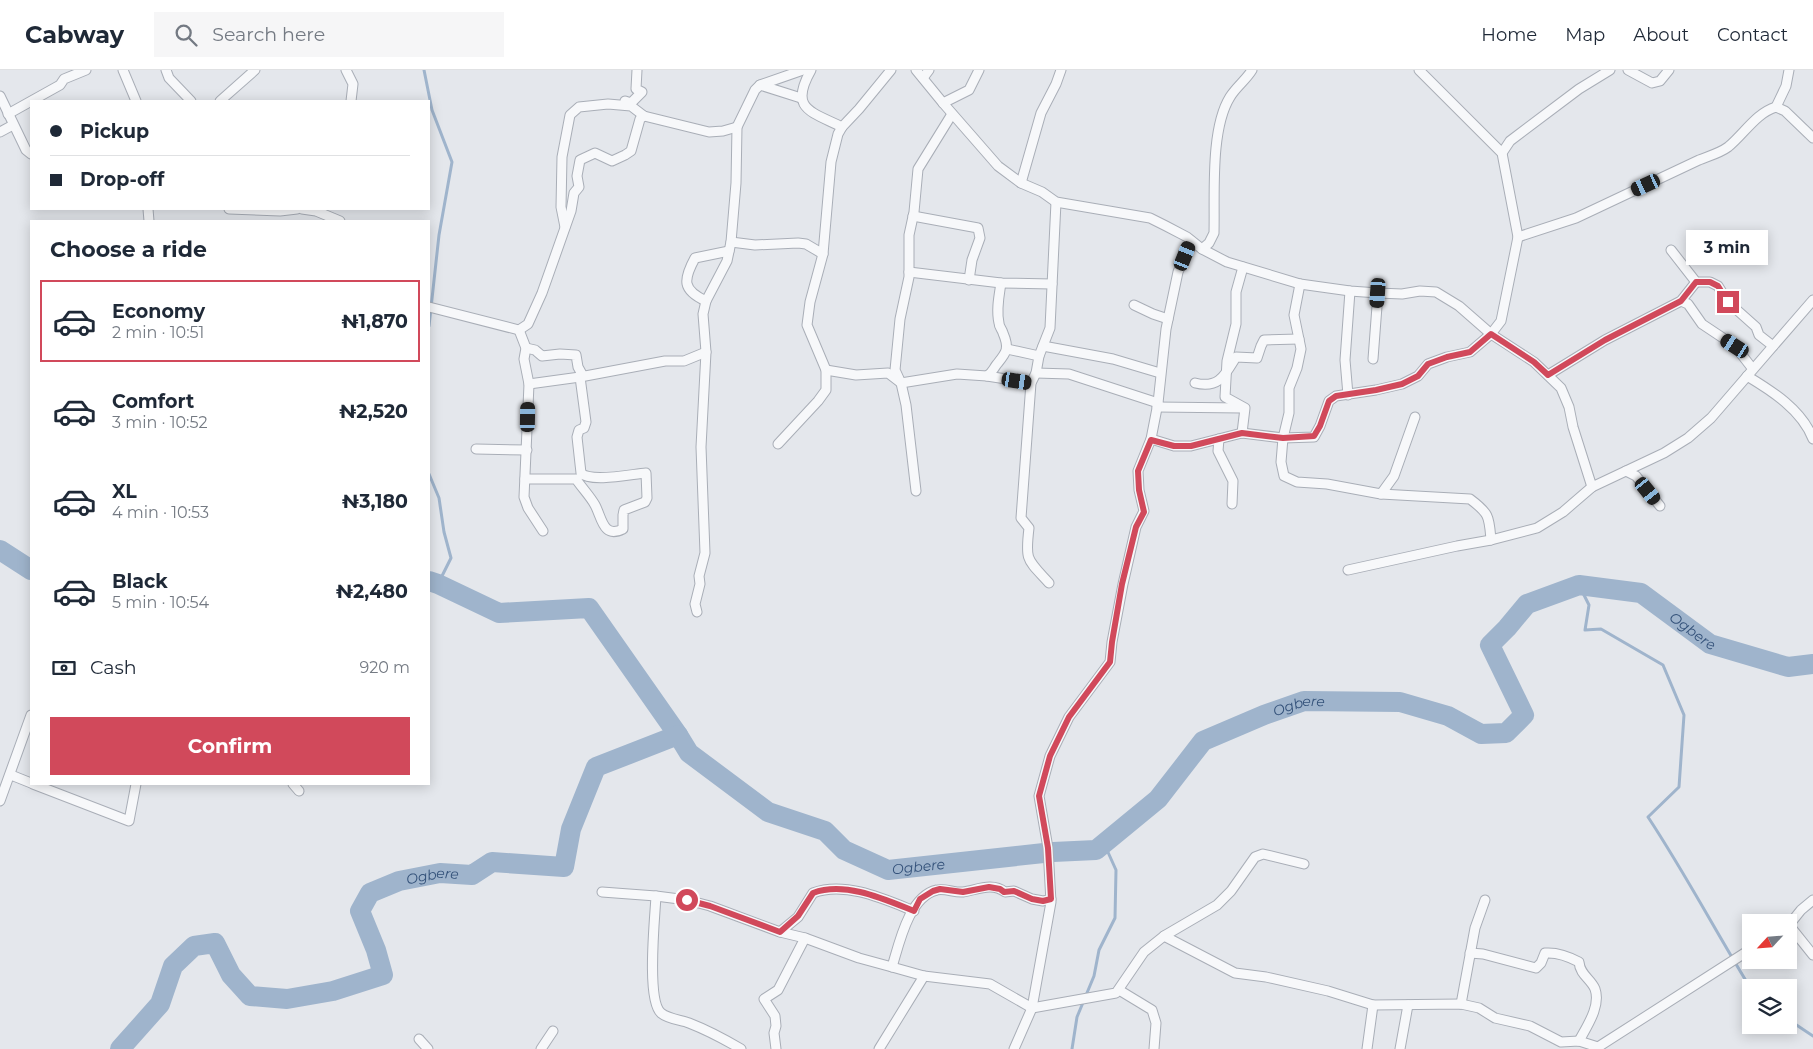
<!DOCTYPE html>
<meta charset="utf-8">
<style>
body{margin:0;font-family:Montserrat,sans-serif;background:#f6f6f7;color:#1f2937;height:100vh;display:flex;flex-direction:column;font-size:19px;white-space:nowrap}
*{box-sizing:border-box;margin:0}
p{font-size:16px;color:#747a83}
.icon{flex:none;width:28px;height:28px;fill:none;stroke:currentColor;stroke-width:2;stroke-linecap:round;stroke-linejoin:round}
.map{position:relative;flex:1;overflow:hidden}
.panel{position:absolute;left:30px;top:150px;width:400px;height:565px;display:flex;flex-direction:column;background:#fff;border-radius:0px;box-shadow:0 2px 12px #0003}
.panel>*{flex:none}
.top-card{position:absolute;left:30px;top:30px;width:400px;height:110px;border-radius:0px;box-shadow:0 2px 12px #0003;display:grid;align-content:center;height:110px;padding:0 20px;background:#fff}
.needle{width:32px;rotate:244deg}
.buttons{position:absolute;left:1742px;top:844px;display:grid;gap:10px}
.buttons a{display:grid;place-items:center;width:55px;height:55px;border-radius:0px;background:#fff;box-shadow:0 2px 12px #0003;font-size:25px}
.end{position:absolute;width:22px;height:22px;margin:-11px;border:6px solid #d1495b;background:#fff;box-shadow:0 0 0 2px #fff}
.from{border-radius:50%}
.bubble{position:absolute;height:35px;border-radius:0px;background:#fff;box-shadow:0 2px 12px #0003;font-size:16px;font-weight:700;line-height:35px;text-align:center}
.car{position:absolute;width:15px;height:30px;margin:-15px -8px;border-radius:6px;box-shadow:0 0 4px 1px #0007;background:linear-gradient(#222 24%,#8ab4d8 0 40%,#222 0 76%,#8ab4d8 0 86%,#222 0)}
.top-card b{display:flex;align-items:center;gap:18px;height:48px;font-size:19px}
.top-card b+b{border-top:1px solid #e0e1e3}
.top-card i{width:12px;height:12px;background:#1f2937}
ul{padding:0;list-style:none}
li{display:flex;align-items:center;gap:15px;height:82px;margin:0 10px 8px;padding:0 10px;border:2px solid transparent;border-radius:0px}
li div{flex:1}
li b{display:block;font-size:19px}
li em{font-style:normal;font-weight:700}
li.on{border-color:#d1495b}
li>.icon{width:45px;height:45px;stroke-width:1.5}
h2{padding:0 20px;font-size:22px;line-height:60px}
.pay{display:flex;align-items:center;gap:12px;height:55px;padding:0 20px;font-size:19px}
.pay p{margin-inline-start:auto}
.cta{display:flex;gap:10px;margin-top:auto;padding:10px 20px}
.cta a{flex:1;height:58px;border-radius:0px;background:#d1495b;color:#fff;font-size:20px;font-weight:700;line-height:58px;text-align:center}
header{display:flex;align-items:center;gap:30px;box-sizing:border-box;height:70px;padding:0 25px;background:#fff;border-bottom:1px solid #e0e1e3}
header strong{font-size:24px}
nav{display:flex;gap:28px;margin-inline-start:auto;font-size:18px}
.search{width:350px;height:45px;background:#f6f6f7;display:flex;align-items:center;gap:12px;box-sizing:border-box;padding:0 18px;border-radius:0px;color:#747a83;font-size:19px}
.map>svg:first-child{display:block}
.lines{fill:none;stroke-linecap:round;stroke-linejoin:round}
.stream{stroke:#9fb4cc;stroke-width:3}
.river{stroke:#9fb4cc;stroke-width:20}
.street-casing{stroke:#a9aeb7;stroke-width:11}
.street{stroke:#f7f8fa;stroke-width:9}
.route{stroke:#d1495b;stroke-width:6}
.labels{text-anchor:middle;stroke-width:5;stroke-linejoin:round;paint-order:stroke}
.water-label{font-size:14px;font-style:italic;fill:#34527a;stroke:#f4f6f9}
</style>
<header>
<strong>Cabway</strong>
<div class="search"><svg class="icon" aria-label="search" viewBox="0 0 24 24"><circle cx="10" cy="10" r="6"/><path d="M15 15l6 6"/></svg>Search here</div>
<nav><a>Home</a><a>Map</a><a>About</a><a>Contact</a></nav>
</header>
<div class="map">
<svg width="1813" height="979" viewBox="0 0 1813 979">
<rect width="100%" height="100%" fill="#e4e7ec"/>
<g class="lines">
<!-- stream -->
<g class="stream">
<polyline points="424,0 432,40 452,92 439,165 429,256"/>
<polyline points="429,404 439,428 444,462 451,488 438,514"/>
<path d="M1579 515 1589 535 1585 560 1601 559 1663 595 1684 645 1679 717 1648 747C1685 803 1716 862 1751 919"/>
<polyline points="1789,950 1813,966"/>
<polyline points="1072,979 1077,947 1094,906 1099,880 1115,848 1116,800 1107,780 1096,780"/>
</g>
<!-- river -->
<g class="river">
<polyline points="0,480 31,500"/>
<polyline points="429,511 438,514 499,543 589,538 678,665"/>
<path id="s1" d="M120 979 160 934 173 896 194 876 215 873 231 905 250 926 287 929 333 921 383 905 376 880 360 841 370 823 399 811 440 803 472 805 492 792 564 797 571 759 596 697 678 665 689 683 768 742 825 761 844 780 888 800 1053 782 1096 780 1158 729 1203 671 1264 645 1304 631 1400 632 1448 646 1481 664 1506 663 1524 645 1490 575 1507 558 1527 534 1579 515 1641 523 1710 574 1788 597 1813 594"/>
</g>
<defs>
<g id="street">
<polyline points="123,0 136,31"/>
<polyline points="166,0 169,8 191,31"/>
<polyline points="346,0 353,14 351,31"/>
<path d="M811 0C789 39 810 41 842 57"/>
<polyline points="916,0 943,33 998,96 1021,113 1042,122 1056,132 1150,148 1166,156 1187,167 1202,179 1227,192 1300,214 1350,221 1378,223 1402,224 1420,221 1436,222 1459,236 1491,264 1534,292 1561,318 1569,337 1573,357 1592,417 1664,383 1688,368 1711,348 1813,230"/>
<polyline points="1628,0 1652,13 1660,11 1669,0"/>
<polyline points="923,8 929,0"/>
<polyline points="760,15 801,28"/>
<polyline points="0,26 26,80 31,84"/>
<polyline points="220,31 255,0"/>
<polyline points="625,31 631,33 642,22 636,19 637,0"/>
<polyline points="943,33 969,20 979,0"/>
<polyline points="1776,37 1786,16 1789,0"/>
<polyline points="8,44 60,15 64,9 86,0"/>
<polyline points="0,62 13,55"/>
<polyline points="1502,83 1510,71 1579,19 1610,0"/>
<polyline points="1021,113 1041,43 1056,14 1061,0"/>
<polyline points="148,139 149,151"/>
<polyline points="229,139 280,141 297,139"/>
<polyline points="302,139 316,141 340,151"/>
<polyline points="913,146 978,158 980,168 972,190 969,210"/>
<polyline points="565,157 561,137 562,87 570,45 579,37 608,34 631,36 644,46 709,62 723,61 737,57"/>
<path d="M1518 167 1576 148 1699 90C1709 86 1720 83 1728 77 1744 64 1756 43 1776 37L1785 41 1813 68"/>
<polyline points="731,172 755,175 798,173 806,174 823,184"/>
<path d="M1202 179 1209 173 1214 163C1215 125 1210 59 1230 27 1236 17 1246 10 1252 0"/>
<polyline points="1671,180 1696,212 1710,212 1718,216 1728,232 1756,257 1759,265 1773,276"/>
<polyline points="909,202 1001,213 1052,214"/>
<path d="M1300 214 1294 245 1301 279 1297 298 1289 318V343L1283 368 1281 392 1284 406 1297 412 1327 414 1381 424 1470 429C1490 444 1489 447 1491 470"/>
<path d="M706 231C682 220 683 210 695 188L729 181"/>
<polyline points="1681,231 1688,234 1702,254 1735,276 1752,298"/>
<polyline points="1134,235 1153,244 1168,249"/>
<polyline points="429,237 519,260 528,254 542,223 571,141 574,123 579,117 577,106 580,90 595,83 612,91 625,85 631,81 640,49 644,46"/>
<polyline points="519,260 526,278 524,289 529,314 524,427 528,438 543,461"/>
<polyline points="1043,276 1113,289 1160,303"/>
<polyline points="526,278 535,280 542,286 560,284 576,285 578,297 583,306"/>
<polyline points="1007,279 1039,286"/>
<polyline points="1373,289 1378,223"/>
<polyline points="826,300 856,305 888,303 901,313 957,304 987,306 1031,313"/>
<polyline points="1036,303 1069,304 1158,333"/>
<polyline points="1548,305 1605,270 1681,231 1696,212"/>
<path d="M987 306C993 302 993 299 997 294 1006 283 1010 279 1003 263 1002 259 999 257 999 253 996 240 999 226 1001 213"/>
<path d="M1747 306C1772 321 1802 340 1813 369"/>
<path d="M1195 313C1219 319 1225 305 1236 287L1257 288 1261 276 1264 270 1299 269"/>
<polyline points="529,314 580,307 665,291 684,291 706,282"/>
<polyline points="1348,325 1345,290 1350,221"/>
<polyline points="1157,337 1242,338"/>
<polyline points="1242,363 1245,338 1225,327 1227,291 1236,254 1236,222 1243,197"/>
<polyline points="1151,369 1174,376 1191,376 1242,363 1283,368 1314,367 1320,356 1329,331 1336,326 1376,320 1402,314 1418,306 1428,294 1447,287 1470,282 1491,264 1501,251 1518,167 1502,83 1419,0"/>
<polyline points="1219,369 1218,381 1233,411 1232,434"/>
<polyline points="778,374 818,331 826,320 826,300 807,255 810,232 823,184 831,92 838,64 842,57 859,39 891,0"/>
<polyline points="476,379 527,380"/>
<polyline points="1626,401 1636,406 1660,436"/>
<path d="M525 409H576C582 418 590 426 595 435 602 448 603 469 623 459V445L624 440 645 432 647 428 646 403C632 404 591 413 581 403L577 367 579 360 584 358 586 352 580 307"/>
<polyline points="916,421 906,335 901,313 895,300 900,249 909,207 909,165 914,142 918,99 952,44"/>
<polyline points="1381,424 1394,406 1415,347"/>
<polyline points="1348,500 1457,476 1491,470 1537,458 1563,442 1592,417"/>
<path d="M1049 513C1027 489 1025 491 1029 458L1021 448 1031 313 1036 303 1039 286 1050 258 1056 132"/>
<polyline points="697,542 695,534 700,514 699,506 705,483 701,377 706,282 703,244 706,231 727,191 731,172 736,113 737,57 755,20 760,15 803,0"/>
<polyline points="11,705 31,713"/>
<polyline points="33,714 129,751 136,714"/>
<polyline points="293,714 299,721"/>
<polyline points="0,731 31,645"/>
<polyline points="602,822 656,826 687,830 710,836 780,862 805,868 859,888 892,897 924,906 990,914 1032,938 1116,923 1144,882 1164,866 1217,835 1231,821 1255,787 1263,784 1304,794"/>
<path d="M656 826C655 847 646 930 661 943 668 949 681 950 689 953 707 960 724 969 741 979"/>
<polyline points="1789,855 1813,885"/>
<polyline points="1789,855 1801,840 1813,830"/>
<path d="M780 862 798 847 813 823C845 811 884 829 914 841"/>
<polyline points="1164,866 1235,903 1266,907 1328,921 1373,935 1461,934 1479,938 1495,948 1530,956 1561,972 1579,971 1598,977"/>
<path d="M1470 883 1483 884 1536 898 1541 893 1545 883C1558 882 1568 886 1579 892 1580 905 1591 909 1595 919 1601 936 1587 956 1579 971"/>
<path d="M892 897C899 874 909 826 937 820 945 818 955 823 963 822 977 820 992 812 1005 822L1014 821 1032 829 1043 831 1051 829"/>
<polyline points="1119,920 1152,940 1156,953 1154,979"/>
<polyline points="1461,934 1475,858 1485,830"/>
<polyline points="419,969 428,979"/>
<polyline points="541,979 553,961"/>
<polyline points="776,979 774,963 776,956 775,946 764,929 778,920 805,868"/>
<polyline points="879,979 924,906"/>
<polyline points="1014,979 1032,938 1051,832 1048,778 1039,726 1050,686 1069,647 1110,592 1112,572 1123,514 1136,457 1144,441 1139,420 1138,401 1151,369 1158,333 1166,259 1178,202 1191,171"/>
<polyline points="1367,979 1373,935"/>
<polyline points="1400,979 1408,935"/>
<polyline points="1595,979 1751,879"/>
</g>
</defs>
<!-- street casing -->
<use href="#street" class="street-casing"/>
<!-- street -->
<use href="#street" class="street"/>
</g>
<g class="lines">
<!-- route -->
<path class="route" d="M687 830 710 836 780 862 798 846 813 823C845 811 884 829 914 841L920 829 933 821 940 819 963 822 989 817 1000 819 1004 822 1014 821 1032 829 1043 831 1051 829 1048 778 1039 726 1050 686 1069 647 1110 592 1112 572 1122 514 1136 457 1144 442 1139 420 1138 401 1151 370 1174 376H1191L1242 363 1283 368 1314 366 1320 356 1329 331 1336 326 1376 320 1402 314 1418 306 1428 294 1447 287 1470 282 1491 264 1534 292 1548 305 1605 270 1681 231 1696 212H1710L1718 216 1728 232"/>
</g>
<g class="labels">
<!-- water labels -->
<g class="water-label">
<text dy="5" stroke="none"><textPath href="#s1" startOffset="2110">Ogbere</textPath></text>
<text dy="5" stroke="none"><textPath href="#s1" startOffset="1555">Ogbere</textPath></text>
<text dy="5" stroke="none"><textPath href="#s1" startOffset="1120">Ogbere</textPath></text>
<text dy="5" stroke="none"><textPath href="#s1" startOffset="505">Ogbere</textPath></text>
</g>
</g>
</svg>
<div class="buttons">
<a><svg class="needle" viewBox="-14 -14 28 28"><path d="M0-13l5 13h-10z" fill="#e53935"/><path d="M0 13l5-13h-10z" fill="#747a83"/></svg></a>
<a><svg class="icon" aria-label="layers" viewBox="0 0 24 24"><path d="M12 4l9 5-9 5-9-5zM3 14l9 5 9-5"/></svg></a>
</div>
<i class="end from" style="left:687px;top:830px"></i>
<i class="end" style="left:1728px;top:232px"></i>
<div class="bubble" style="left:1686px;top:160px;width:82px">3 min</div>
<i class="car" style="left:1646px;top:115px;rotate:245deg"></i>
<i class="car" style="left:1185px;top:186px;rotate:22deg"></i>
<i class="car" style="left:1378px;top:223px;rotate:184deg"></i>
<i class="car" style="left:1735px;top:276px;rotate:303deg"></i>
<i class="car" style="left:1017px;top:311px;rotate:99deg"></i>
<i class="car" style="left:528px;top:347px;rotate:1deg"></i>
<i class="car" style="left:1648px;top:421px;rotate:141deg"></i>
<div class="top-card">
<b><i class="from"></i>Pickup</b>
<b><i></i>Drop-off</b>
</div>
<section class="panel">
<h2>Choose a ride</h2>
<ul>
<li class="on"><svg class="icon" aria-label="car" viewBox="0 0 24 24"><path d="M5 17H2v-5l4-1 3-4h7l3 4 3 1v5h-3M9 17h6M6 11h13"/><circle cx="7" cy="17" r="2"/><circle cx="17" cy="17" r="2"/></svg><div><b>Economy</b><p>2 min · 10:51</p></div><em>₦1,870</em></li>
<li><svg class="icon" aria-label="car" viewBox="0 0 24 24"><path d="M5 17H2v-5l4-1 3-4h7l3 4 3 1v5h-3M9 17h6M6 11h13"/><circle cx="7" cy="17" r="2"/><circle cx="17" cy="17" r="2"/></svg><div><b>Comfort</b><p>3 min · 10:52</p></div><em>₦2,520</em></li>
<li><svg class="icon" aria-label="car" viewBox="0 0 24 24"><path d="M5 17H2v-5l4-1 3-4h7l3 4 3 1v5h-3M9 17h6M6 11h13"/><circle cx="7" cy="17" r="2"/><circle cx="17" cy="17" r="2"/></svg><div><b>XL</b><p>4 min · 10:53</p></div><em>₦3,180</em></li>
<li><svg class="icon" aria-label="car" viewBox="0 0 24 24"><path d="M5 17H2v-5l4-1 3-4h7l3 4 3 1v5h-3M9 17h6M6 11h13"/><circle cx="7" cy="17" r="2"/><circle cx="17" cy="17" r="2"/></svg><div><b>Black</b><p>5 min · 10:54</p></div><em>₦2,480</em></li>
</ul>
<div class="pay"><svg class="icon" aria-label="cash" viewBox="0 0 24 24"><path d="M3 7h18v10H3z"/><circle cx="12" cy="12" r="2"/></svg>Cash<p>920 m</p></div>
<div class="cta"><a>Confirm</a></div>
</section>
</div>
